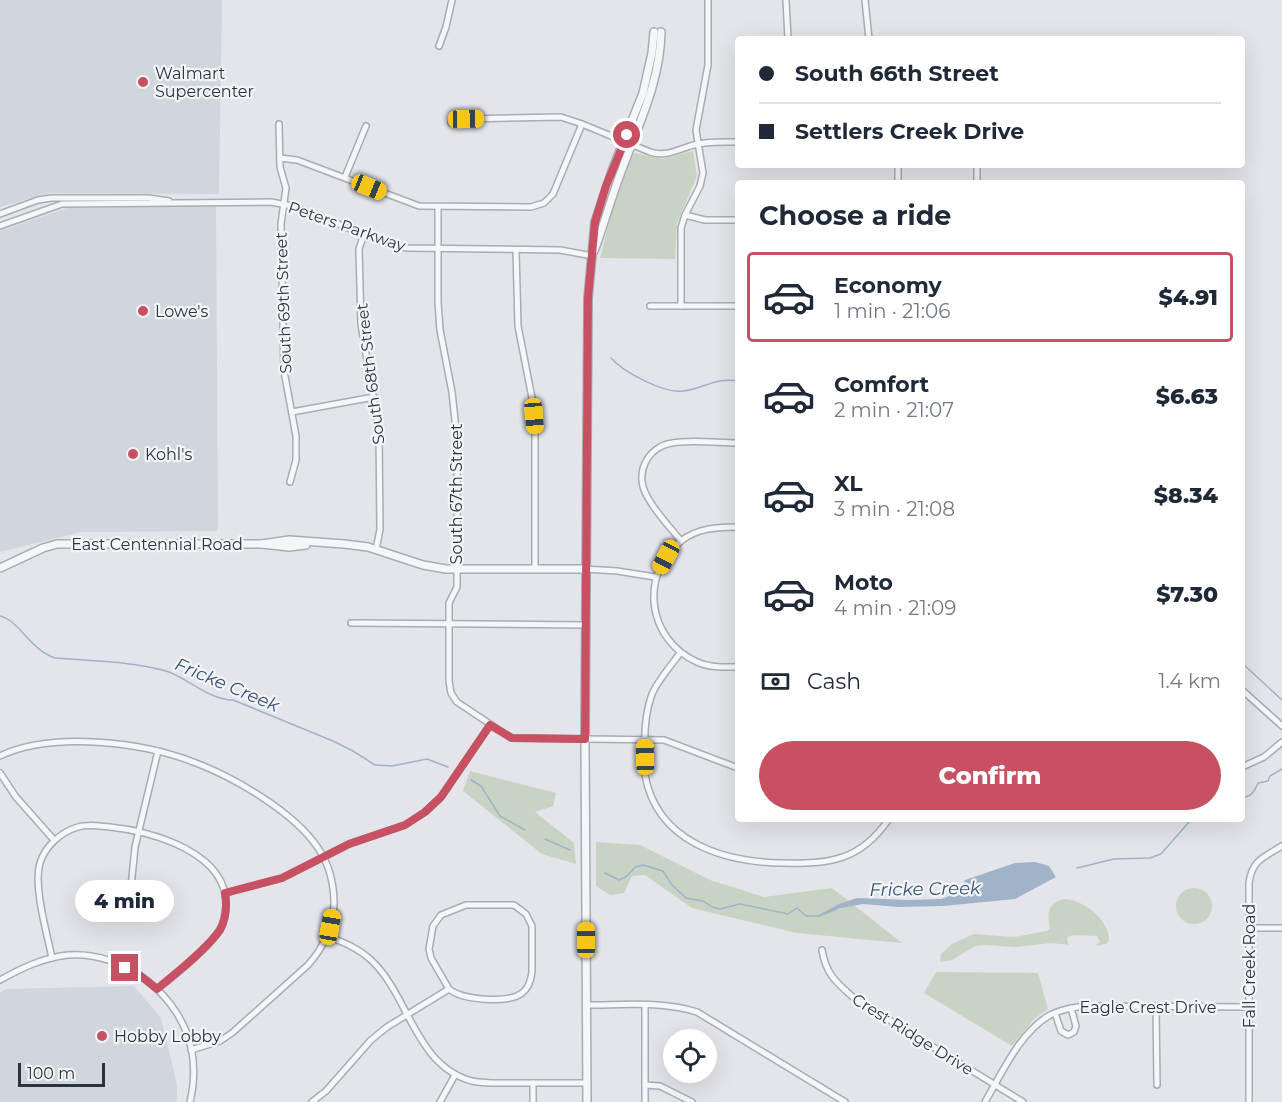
<!DOCTYPE html>
<meta charset="utf-8">
<style>
body{margin:0;font-family:Montserrat,sans-serif;background:#f2f2f3;color:#1f2937;height:100vh;display:flex;flex-direction:column;font-size:22px;white-space:nowrap}
*{box-sizing:border-box;margin:0}
p{font-size:20px;color:#747a83}
.icon{flex:none;width:33px;height:33px;fill:none;stroke:currentColor;stroke-width:2;stroke-linecap:round;stroke-linejoin:round}
.map{position:relative;flex:1;overflow:hidden}
.sheet{position:absolute;left:735px;top:180px;width:510px;height:642px;display:flex;flex-direction:column;background:#fff;border-radius:6px;box-shadow:0 6px 24px #0002}
.sheet>*{flex:none}
.guide{position:absolute;left:735px;top:36px;width:510px;height:132px;border-radius:6px;box-shadow:0 6px 24px #0002;display:grid;align-content:center;height:132px;padding:0 24px;background:#fff}
.fabs{position:absolute;left:663px;top:1029px;display:grid;gap:12px}
.fabs a{display:grid;place-items:center;width:54px;height:54px;border-radius:50%;background:#fff;box-shadow:0 6px 24px #0002;font-size:30px}
.scale{position:absolute;left:18px;bottom:15px;width:87px;box-sizing:border-box;padding-left:6px;border:3px solid #2b3341;border-top:0;font-size:16px;line-height:21px;white-space:nowrap;color:#2b3341;-webkit-text-stroke:4px #f2f4f7;paint-order:stroke}
.end{position:absolute;width:27px;height:27px;margin:-14px;border:8px solid #c75062;background:#fff;box-shadow:0 0 0 3px #fff}
.from{border-radius:50%}
.bubble{position:absolute;height:42px;border-radius:21px;background:#fff;box-shadow:0 6px 24px #0002;font-size:20px;font-weight:800;line-height:42px;text-align:center}
.car{position:absolute;width:18px;height:36px;margin:-18px -9px;border-radius:8px;box-shadow:0 0 4px 2px #0007;background:linear-gradient(#f5c518 24%,#345 0 40%,#f5c518 0 76%,#345 0 86%,#f5c518 0)}
.guide b{display:flex;align-items:center;gap:21px;height:57px;font-size:22px}
.guide b+b{border-top:2px solid #e0e1e3}
.guide i{width:15px;height:15px;background:#1f2937}
ul{padding:0;list-style:none}
li{display:flex;align-items:center;gap:18px;height:90px;margin:0 12px 9px;padding:0 12px;border:3px solid transparent;border-radius:6px}
li div{flex:1}
li b{display:block;font-size:22px}
li em{font-style:normal;font-weight:800}
li.active{border-color:#c75062}
li>.icon{width:54px;height:54px;stroke-width:1.5}
h2{padding:0 24px;font-size:27px;line-height:72px}
.pay{display:flex;align-items:center;gap:15px;height:66px;padding:0 24px;font-size:22px}
.pay p{margin-inline-start:auto}
.button{display:flex;gap:12px;margin-top:auto;padding:12px 24px}
.button a{flex:1;height:69px;border-radius:36px;background:#c75062;color:#fff;font-size:24px;font-weight:800;line-height:69px;text-align:center}
.map>svg:first-child{display:block}
.built{fill:#d1d5dc}
.green{fill:#c8d3c4}
.water{fill:#a0b3c8}
.lines{fill:none;stroke-linecap:round;stroke-linejoin:round}
.stream{stroke:#a0b3c8;stroke-width:1.5}
.minor-casing{stroke:#a8acb4;stroke-width:8}
.tertiary-casing{stroke:#a8acb4;stroke-width:10}
.minor{stroke:#f5f6f8;stroke-width:5}
.tertiary{stroke:#f5f6f8;stroke-width:7}
.route{stroke:#c75062;stroke-width:8}
.poi-dot{fill:#c75062;stroke:#f2f4f7;stroke-width:2}
.labels{text-anchor:middle;stroke-width:4.5;stroke-linejoin:round;paint-order:stroke}
.poi-label{font-size:16px;fill:#2b3341;stroke:#f2f4f7;text-anchor:start}
.street-label{font-size:16px;fill:#2b3341;stroke:#f2f4f7}
.water-label{font-size:18px;font-style:italic;fill:#385273;stroke:#f2f4f7}
</style>
<div class="map">
<svg width="1282" height="1102" viewBox="0 0 1282 1102">
<rect width="100%" height="100%" fill="#e3e5ea"/>
<!-- built -->
<g class="built">
<polygon points="0,0 222,0 219,194 48,193 0,207"/>
<polygon points="216,205 218,531 81,532 0,552 0,231 67,208"/>
<polygon points="134,986 161,1018 177,1084 177,1102 0,1102 0,993 6,989"/>
</g>
<!-- green -->
<g class="green">
<polygon points="693,151 697,176 677,223 675,259 600,258 616,196 634,153 663,159"/>
<polygon points="470,771 556,793 553,806 535,812 574,843 576,864 542,854 463,791"/>
<polygon points="596,842 640,845 710,880 764,897 832,888 902,943 797,933 692,908 645,875 632,876 624,893 610,895 596,886"/>
<circle cx="1194" cy="906" r="18"/>
<path d="M1063 899C1083 899 1110 920 1109 941L1106 944 1095 946 1100 942 1097 936 1074 935 1067 937 1068 944 1070 945 1051 943 1015 947 985 945 975 946 952 960 941 962 940 959 941 954 952 944 974 934 1014 937 1047 931 1050 928C1047 914 1047 904 1063 899Z"/>
<polygon points="936,972 1038,973 1048,1009 1034,1019 1012,1046 924,993"/>
</g>
<!-- water -->
<polygon class="water" points="1035,862 1049,866 1056,877 1015,899 943,906 898,907 863,904 836,909 815,917 839,904 857,898 909,900 941,899 958,893 965,880 1015,863"/>
<g class="lines">
<!-- stream -->
<g class="stream">
<path d="M611 358C623 372 665 394 683 391 704 389 714 377 738 381"/>
<path d="M0 616C19 620 30 650 55 658 92 661 130 661 166 671 188 678 209 700 233 700L333 741 353 751 375 765 392 766 427 759 448 767"/>
<polyline points="1242,663 1282,700"/>
<polyline points="471,780 481,786 500,816 525,830"/>
<path d="M1242 797C1251 798 1255 790 1258 783L1268 781 1270 776 1282 769"/>
<polyline points="545,839 570,850"/>
<polyline points="1077,868 1114,859 1150,858 1161,854 1189,822 1195,819"/>
<polyline points="605,873 619,880 627,876 635,867 643,865 663,871 672,885 686,898 703,901 712,907 720,909 740,904 788,914 797,908 806,916 819,916 837,909"/>
</g>
<defs>
<g id="minor">
<polyline points="786,0 788,39"/>
<polyline points="865,0 869,39"/>
<polyline points="439,46 446,27 452,0"/>
<path d="M451 123 466 119 561 117 582 124 650 152C669 158 681 147 698 144 711 141 725 142 738 142"/>
<polyline points="279,124 280,167 286,188 281,224 284,371 296,436 296,460 290,482"/>
<polyline points="280,158 297,160 419,206 531,207 544,203 553,194 582,124"/>
<polyline points="345,177 366,126"/>
<polyline points="898,183 898,165"/>
<polyline points="977,183 977,165"/>
<polyline points="438,207 438,302 440,330 452,392 457,439 457,587 449,603 449,681 451,693 457,702 511,738 664,740 738,768"/>
<polyline points="0,214 38,200 51,198 149,198 169,201"/>
<polyline points="685,215 705,220 738,220"/>
<polyline points="0,226 62,204 271,202 292,206 389,244 407,248 560,250 593,256"/>
<polyline points="364,234 359,249 361,324 379,432 380,529 376,550"/>
<polyline points="516,250 518,326 533,403 535,430 535,569"/>
<polyline points="650,306 738,306"/>
<polyline points="681,306 681,228 685,215 700,186 703,173 696,130 708,65 708,0"/>
<polyline points="292,412 374,397"/>
<path d="M738 527C718 527 697 528 681 541 638 576 648 640 697 662 710 668 724 667 738 667"/>
<path d="M681 541C670 527 655 512 647 496 634 474 647 447 672 443 690 439 719 443 738 443"/>
<polyline points="585,569 617,571 655,577"/>
<polyline points="351,623 585,625"/>
<path d="M680 653C671 666 658 680 652 694 645 713 644 733 645 753 645 760 644 768 645 775 657 842 723 862 782 863 830 864 860 861 889 819"/>
<polyline points="1242,690 1282,726"/>
<path d="M0 756C53 731 143 742 196 763 235 778 294 812 318 848 329 864 334 884 334 904 333 927 323 948 308 965L232 1033 220 1041 191 1050"/>
<polyline points="1242,767 1264,757 1282,742"/>
<polyline points="0,773 16,797 54,840"/>
<polyline points="225,893 282,878 349,844 405,825 425,812 441,797 490,725"/>
<polyline points="130,897 135,847 158,751"/>
<polyline points="1249,928 1282,928"/>
<path d="M327 936C343 942 358 948 371 960 409 995 415 1066 472 1081 486 1084 502 1083 518 1083 541 1083 564 1083 587 1083"/>
<path d="M822 950C826 975 837 983 855 999L1023 1102"/>
<path d="M52 958C47 933 33 886 40 863 45 846 61 832 78 827 88 824 99 826 110 827 152 831 229 853 226 907 225 915 224 923 220 929 209 948 175 975 157 989"/>
<path d="M0 980C22 968 42 958 68 955 125 951 182 996 192 1052 195 1069 194 1085 190 1102"/>
<path d="M586 1005C623 1005 662 1001 697 1012L845 1102"/>
<polyline points="645,1005 645,1102"/>
<polyline points="1156,1007 1157,1085"/>
<polyline points="1055,1013 1061,1031 1068,1035 1074,1032 1076,1026 1071,1008"/>
<polyline points="533,1083 533,1102"/>
<polyline points="645,1085 660,1086 692,1102"/>
<path d="M312 1102 326 1091 371 1040 387 1027 449 989C462 1000 508 1004 522 993 529 988 531 980 532 972V926L526 914 514 905H466L441 915 433 926 429 949 431 958 449 989"/>
<polyline points="440,1102 455,1075"/>
<path d="M985 1102C1002 1073 1020 1032 1050 1015 1062 1009 1074 1007 1087 1006L1249 1007"/>
<path d="M1249 1102V883C1252 860 1264 857 1282 846"/>
</g>
<g id="tertiary">
<path d="M594 251C604 225 611 198 621 172 638 125 660 83 661 32"/>
<polyline points="262,544 289,540 344,544 368,547 423,565 446,569 585,569"/>
<polyline points="0,568 43,548 57,544 262,544 289,547 306,545"/>
<polyline points="587,1102 585,739 588,298 595,222 613,168 643,93 652,53 654,32"/>
</g>
</defs>
<!-- minor casing -->
<use href="#minor" class="minor-casing"/>
<!-- tertiary casing -->
<use href="#tertiary" class="tertiary-casing"/>
<!-- minor -->
<use href="#minor" class="minor"/>
<!-- tertiary -->
<use href="#tertiary" class="tertiary"/>
</g>
<g class="lines">
<!-- route -->
<path class="route" d="M125 968 137 973 157 989C175 974 207 949 220 930 226 919 227 905 225 893L282 878 349 844 405 825 425 812 441 797 490 725 512 738 585 739 588 298 595 222 606 186 627 135"/>
</g>
<!-- markers -->
<g class="poi-dot">
<circle cx="143" cy="82" r="6"/>
<circle cx="143" cy="311" r="6"/>
<circle cx="133" cy="454" r="6"/>
<circle cx="102" cy="1036" r="6"/>
</g>
<g class="labels">
<!-- poi labels -->
<g class="poi-label">
<text x="155" y="79">Walmart<tspan x="155" dy="18">Supercenter</tspan></text>
<text x="155" y="317">Lowe's</text>
<text x="145" y="460">Kohl's</text>
<text x="114" y="1042">Hobby Lobby</text>
</g>
<!-- street labels -->
<g class="street-label">
<text transform="translate(347 226) rotate(19)" y="6">Peters Parkway</text>
<text transform="translate(283 303) rotate(-92)" y="6">South 69th Street</text>
<text transform="translate(370 374) rotate(-97)" y="6">South 68th Street</text>
<text transform="translate(456 494) rotate(-90)" y="6">South 67th Street</text>
<text x="157" y="550">East Centennial Road</text>
<text transform="translate(1249 966) rotate(-90)" y="6">Fall Creek Road</text>
<text x="1148" y="1013">Eagle Crest Drive</text>
<text transform="translate(913 1034) rotate(32)" y="6">Crest Ridge Drive</text>
</g>
<!-- water labels -->
<g class="water-label">
<text transform="translate(227 685) rotate(23)" y="6">Fricke Creek</text>
<text transform="translate(925 889) rotate(-1)" y="6">Fricke Creek</text>
</g>
</g>
</svg>
<div class="fabs">
<a><svg class="icon" aria-label="locate" viewBox="0 0 24 24"><circle cx="12" cy="12" r="6"/><path d="M12 2v4M12 18v4M2 12h4M18 12h4"/></svg></a>
</div>
<div class="scale">100 m</div>
<i class="end from" style="left:627px;top:135px"></i>
<i class="end" style="left:125px;top:968px"></i>
<div class="bubble" style="left:75px;top:880px;width:99px">4 min</div>
<i class="car" style="left:466px;top:119px;rotate:89deg"></i>
<i class="car" style="left:369px;top:187px;rotate:112deg"></i>
<i class="car" style="left:534px;top:416px;rotate:175deg"></i>
<i class="car" style="left:666px;top:557px;rotate:208deg"></i>
<i class="car" style="left:645px;top:757px;rotate:359deg"></i>
<i class="car" style="left:330px;top:927px;rotate:10deg"></i>
<i class="car" style="left:586px;top:940px;rotate:0deg"></i>
<div class="guide">
<b><i class="from"></i>South 66th Street</b>
<b><i></i>Settlers Creek Drive</b>
</div>
<section class="sheet">
<h2>Choose a ride</h2>
<ul>
<li class="active"><svg class="icon" aria-label="car" viewBox="0 0 24 24"><path d="M5 17H2v-5l4-1 3-4h7l3 4 3 1v5h-3M9 17h6M6 11h13"/><circle cx="7" cy="17" r="2"/><circle cx="17" cy="17" r="2"/></svg><div><b>Economy</b><p>1 min · 21:06</p></div><em>$4.91</em></li>
<li><svg class="icon" aria-label="car" viewBox="0 0 24 24"><path d="M5 17H2v-5l4-1 3-4h7l3 4 3 1v5h-3M9 17h6M6 11h13"/><circle cx="7" cy="17" r="2"/><circle cx="17" cy="17" r="2"/></svg><div><b>Comfort</b><p>2 min · 21:07</p></div><em>$6.63</em></li>
<li><svg class="icon" aria-label="car" viewBox="0 0 24 24"><path d="M5 17H2v-5l4-1 3-4h7l3 4 3 1v5h-3M9 17h6M6 11h13"/><circle cx="7" cy="17" r="2"/><circle cx="17" cy="17" r="2"/></svg><div><b>XL</b><p>3 min · 21:08</p></div><em>$8.34</em></li>
<li><svg class="icon" aria-label="car" viewBox="0 0 24 24"><path d="M5 17H2v-5l4-1 3-4h7l3 4 3 1v5h-3M9 17h6M6 11h13"/><circle cx="7" cy="17" r="2"/><circle cx="17" cy="17" r="2"/></svg><div><b>Moto</b><p>4 min · 21:09</p></div><em>$7.30</em></li>
</ul>
<div class="pay"><svg class="icon" aria-label="cash" viewBox="0 0 24 24"><path d="M3 7h18v10H3z"/><circle cx="12" cy="12" r="2"/></svg>Cash<p>1.4 km</p></div>
<div class="button"><a>Confirm</a></div>
</section>
</div>
